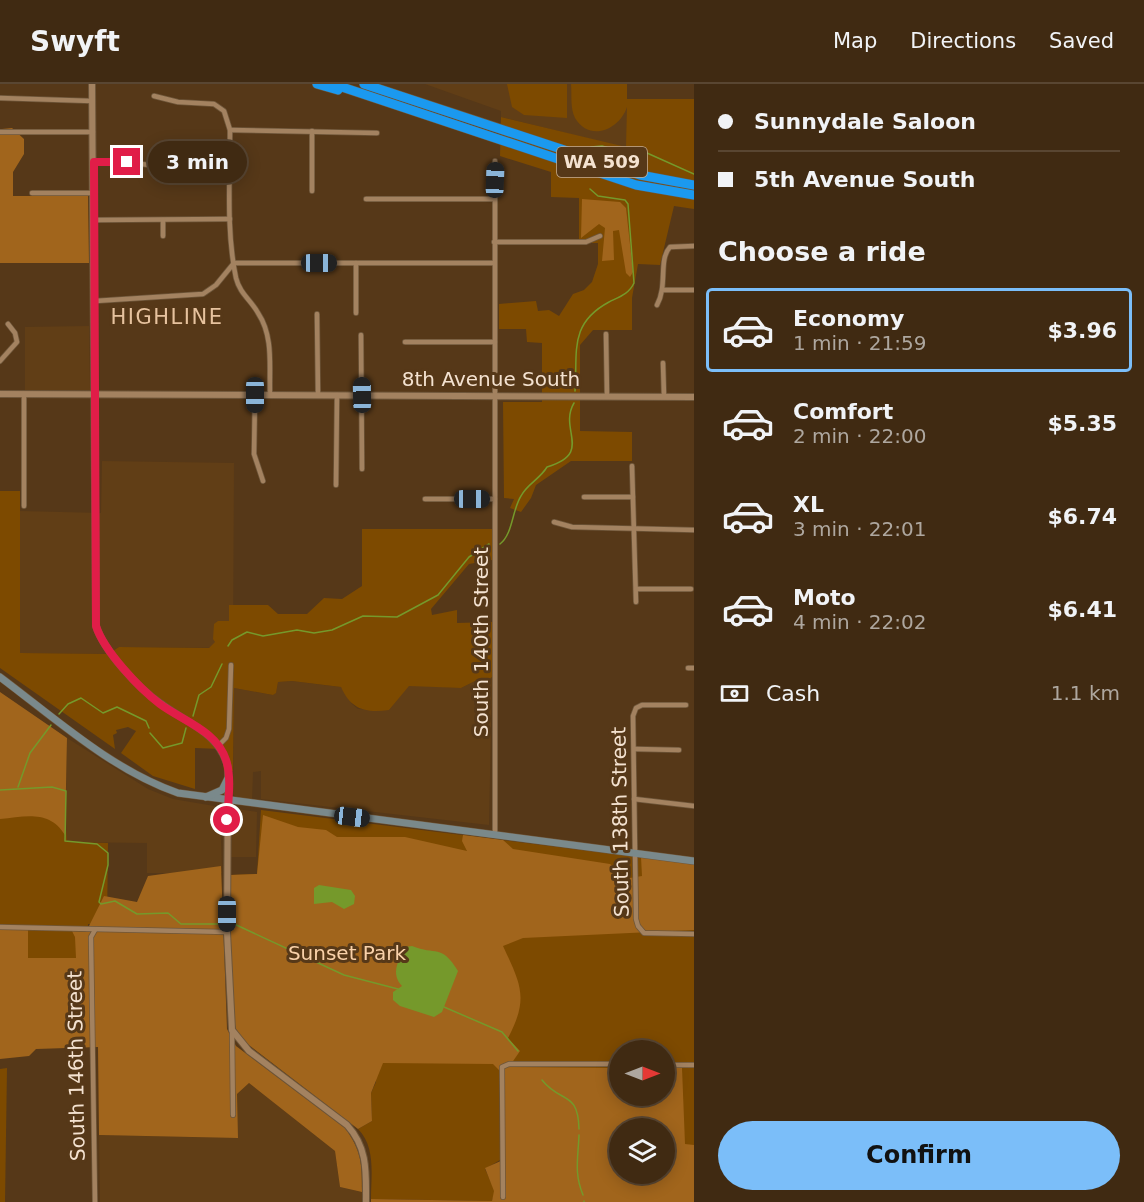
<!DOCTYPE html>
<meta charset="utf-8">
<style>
body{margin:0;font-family:"DejaVu Sans",sans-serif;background:#47321b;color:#f1f3f6;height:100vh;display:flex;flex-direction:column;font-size:22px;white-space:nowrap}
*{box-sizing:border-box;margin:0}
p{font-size:20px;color:#aea79f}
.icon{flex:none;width:33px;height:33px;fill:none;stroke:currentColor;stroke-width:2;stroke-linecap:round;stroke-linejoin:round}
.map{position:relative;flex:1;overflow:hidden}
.sheet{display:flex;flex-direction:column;background:#402a12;width:450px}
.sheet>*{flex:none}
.banner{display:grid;align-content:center;height:132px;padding:0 24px;background:#402a12}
.needle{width:39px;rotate:90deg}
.controls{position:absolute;left:609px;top:956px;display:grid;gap:12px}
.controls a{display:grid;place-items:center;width:66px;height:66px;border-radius:50%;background:#402a12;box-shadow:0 3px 15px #0003,0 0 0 2px #594632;font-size:30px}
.end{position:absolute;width:27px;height:27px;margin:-14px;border:8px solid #e11d48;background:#fff;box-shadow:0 0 0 3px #fff}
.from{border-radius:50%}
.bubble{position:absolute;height:42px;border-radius:21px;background:#402a12;box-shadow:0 3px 15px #0003,0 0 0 2px #594632;font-size:20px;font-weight:700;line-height:42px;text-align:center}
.car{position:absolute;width:18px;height:36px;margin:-18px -9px;border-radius:8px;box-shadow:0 0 4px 2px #0007;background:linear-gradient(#222 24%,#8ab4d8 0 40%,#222 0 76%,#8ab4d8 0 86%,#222 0)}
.banner b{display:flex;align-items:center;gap:21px;height:57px;font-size:22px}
.banner b+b{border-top:2px solid #594632}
.banner i{width:15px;height:15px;background:#f1f3f6}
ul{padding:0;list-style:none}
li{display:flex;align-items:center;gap:18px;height:84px;margin:0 12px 9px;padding:0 12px;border:3px solid transparent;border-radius:6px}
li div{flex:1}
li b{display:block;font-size:22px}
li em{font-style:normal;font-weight:700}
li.selected{border-color:#7bbef9}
li>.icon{width:54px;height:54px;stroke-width:1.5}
h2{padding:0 24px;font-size:27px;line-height:72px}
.pay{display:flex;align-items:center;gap:15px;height:66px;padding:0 24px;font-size:22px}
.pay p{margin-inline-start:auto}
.action{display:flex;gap:12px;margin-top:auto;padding:12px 24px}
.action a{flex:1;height:69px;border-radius:36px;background:#7bbef9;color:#111;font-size:24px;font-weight:700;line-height:69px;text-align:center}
header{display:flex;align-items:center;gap:36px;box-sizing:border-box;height:84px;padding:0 30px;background:#402a12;border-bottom:2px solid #594632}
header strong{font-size:28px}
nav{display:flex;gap:33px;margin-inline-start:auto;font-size:21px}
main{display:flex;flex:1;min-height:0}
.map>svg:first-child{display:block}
.built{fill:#613e16}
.green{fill:#7d4a00}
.forest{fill:#a1651c;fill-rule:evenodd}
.water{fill:#75992b}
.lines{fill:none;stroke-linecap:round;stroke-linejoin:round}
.stream{stroke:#75992b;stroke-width:1.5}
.minor-casing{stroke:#6e563a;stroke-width:6}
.tertiary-casing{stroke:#6e563a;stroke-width:8}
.secondary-casing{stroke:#6e563a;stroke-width:8}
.motorway-casing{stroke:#6e563a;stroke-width:10}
.minor{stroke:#a38260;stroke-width:4.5}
.tertiary{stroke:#a38260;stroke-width:6}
.secondary{stroke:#7a898b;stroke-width:7}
.motorway{stroke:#1b99ef;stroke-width:9}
.route{stroke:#e11d48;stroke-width:8}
.labels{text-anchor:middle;stroke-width:6;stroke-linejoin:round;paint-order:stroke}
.shield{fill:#563818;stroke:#c5af99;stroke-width:1.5}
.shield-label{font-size:18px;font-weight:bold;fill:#f4e2d0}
.street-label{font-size:20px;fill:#f4e2d0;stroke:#563818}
.park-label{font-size:20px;fill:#f9d1a9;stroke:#563818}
.neighbourhood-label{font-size:21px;letter-spacing:1.5px;fill:#e6c29e;stroke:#563818}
</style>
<header>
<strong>Swyft</strong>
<nav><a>Map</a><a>Directions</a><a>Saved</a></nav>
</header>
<main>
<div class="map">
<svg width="694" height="1118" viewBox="0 0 694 1118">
<rect width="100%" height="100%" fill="#563818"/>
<!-- built -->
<g class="built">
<polygon points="425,0 627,0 627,64 501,33 501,27"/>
<polygon points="89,242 90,306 25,306 25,243"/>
<polygon points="102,377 234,379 233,564 119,563 108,570 19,569 20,427 101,429"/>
<polygon points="492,593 489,741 261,715 261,687 253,688 252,716 237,714 233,710 234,604 273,611 276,608 278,598 292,597 341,603 352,620 358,625 389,626 409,601 461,604 475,597 488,596"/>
<polygon points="67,654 148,705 173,715 220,723 222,789 147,789 147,759 65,758"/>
<polygon points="237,725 257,728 256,773 231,773 233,729"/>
<polygon points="249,999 335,1067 340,1103 362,1108 362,1118 100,1118 99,1051 237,1054 237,1010"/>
</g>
<!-- green -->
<g class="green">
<polygon points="507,0 567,0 567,34 524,31 512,23"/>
<path d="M571 0H627V15H694V125L674 122 660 181 638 180 632 214V246H593L580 261V347L632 348V377H571L536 401 531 414 521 428 510 424 514 415 504 414 503 318H542V259L527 258 526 245H499V220L536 217 538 227 549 226 559 232 573 210 584 206 592 198 598 180V159H579V114L551 113V88L500 72 501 33 626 63 627 23C620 45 590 59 575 34 570 24 572 11 571 0Z"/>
<path d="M0 407H20V569L108 570 119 563 209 564 215 558 213 555 214 540 218 537H229V521H268L278 530H307L324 514 342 515 362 502V445H492V476L469 480 431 525 432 531 457 526V539L492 538V593L488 596 475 597 461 604 409 602 389 626C366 629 351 626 341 603L292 597 278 598 276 609 273 611 234 604 233 687H224L221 665 195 664V705L153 692 121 669 136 647 128 643 116 646 117 649 113 651 115 665 0 584Z"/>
<path d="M261 726 694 780V1118L665 987 664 966H620L619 987H499L500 1076 485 1085 495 1107 492 1117 371 1115C371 1091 376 1063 358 1045L372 1037 371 1009 376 998 230 791 257 790Z"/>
<polygon points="0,732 65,732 67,758 108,759 107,840 88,840 88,877 25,876 0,850"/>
<polygon points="7,984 5,1118 0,1118 0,985"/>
</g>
<!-- forest -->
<g class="forest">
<polygon points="12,44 24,55 24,70 13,88 13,112 88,112 89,179 0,179 0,49 2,45"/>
<polygon points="582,115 620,118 626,124 633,188 630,193 626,189 619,146 613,147 614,176 602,177 605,144 599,140 581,154"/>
<path d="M0 608 67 654 65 751C50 726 26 732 0 735Z"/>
<path d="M263 731 298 743 326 746 337 753H405L467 767 462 757 463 751 503 756 513 765 610 780 630 794 642 792 641 773 694 780V846L523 854 503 862C521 901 529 914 508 954L520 967 509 983 619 984 620 1011H664L665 984H682L685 1060 694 1061V1118H371V1115L492 1117 494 1107 485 1084 503 1076V990L493 980 383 979 371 1009 372 1037 358 1045 245 958 236 945 232 930 230 791 257 790ZM620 1044H664V1089H620Z"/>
<path d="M221 782 227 945 236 962 345 1044C362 1068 362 1079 362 1108L340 1103 335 1067 249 999 237 1010 238 1054 99 1051 98 963 36 965 29 972 0 975V845L28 846V874H76L75 853 72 847 86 848 104 812 137 818 148 792Z"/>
</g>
<!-- water -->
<g class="water">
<polygon points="319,801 351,806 355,812 354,820 344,825 332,818 314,820 314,804"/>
<path d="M412 862C436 872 441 859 458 887L442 928 434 933 400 922 393 916V908L402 902C390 889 399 876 405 863Z"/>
</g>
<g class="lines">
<!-- stream -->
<g class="stream">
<polyline points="588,67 591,63 602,62 622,68 647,69 694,90"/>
<path d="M575 307C578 269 568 240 609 218 619 213 629 210 634 199L628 120 625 116 598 112 590 105"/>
<path d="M500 460C513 450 512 426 521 412 527 400 540 395 547 383 594 369 558 346 574 319"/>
<polyline points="228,562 232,556 247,548 263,552 297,546 314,549 332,546 363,532 397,533 438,511 469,473 489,460"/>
<polyline points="59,630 68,620 81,614 103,629 117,623 146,637 149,644"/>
<polyline points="193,632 199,611 211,603 222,580"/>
<polyline points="150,649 163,664 182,659 186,644"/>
<polyline points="18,703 30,669 51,641"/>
<polyline points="0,706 52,703 66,707 65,757 97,760 108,769 108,781 99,818 101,820 115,817 137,830 168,829 181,840 219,840"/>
<polyline points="232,839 344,891 398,905"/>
<polyline points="444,923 502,948 518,967"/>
<path d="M542 996C561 1020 578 1006 579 1045"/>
<path d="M579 1051C578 1075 574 1089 583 1111"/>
<polyline points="584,1117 584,1118"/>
</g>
<defs>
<g id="minor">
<path d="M154 12 178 18 214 20 224 27 230 46C230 94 226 147 236 194 240 210 251 216 258 229 274 253 269 283 270 311"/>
<polyline points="0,14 92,17"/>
<polyline points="230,46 377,49"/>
<polyline points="312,47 312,107"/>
<polyline points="0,48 93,48"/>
<polyline points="495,77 495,751"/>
<polyline points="94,78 127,78 156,82 230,82"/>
<polyline points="32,109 95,109"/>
<polyline points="366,115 494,115"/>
<polyline points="95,136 230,135"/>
<polyline points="163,136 163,152"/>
<polyline points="494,158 586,158 600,152"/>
<polyline points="664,206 694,206"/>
<polyline points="95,217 203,210 216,201 234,179 494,179"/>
<path d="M657 221C668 201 658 176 670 163L694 162"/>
<polyline points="356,229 356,179"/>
<polyline points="317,230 318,311"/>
<polyline points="606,250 607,312"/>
<polyline points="361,251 362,385"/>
<polyline points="405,258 495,258"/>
<polyline points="0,277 17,258 15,249 8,240"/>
<polyline points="663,279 664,312"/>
<polyline points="255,311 254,370 263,397"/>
<polyline points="632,382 636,518"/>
<polyline points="336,401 337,311"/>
<polyline points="584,413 633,413"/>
<polyline points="425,415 495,415"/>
<polyline points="24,422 24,311"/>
<polyline points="554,438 572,443 694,446"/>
<polyline points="636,505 691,505"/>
<polyline points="688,584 694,584"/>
<polyline points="686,621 642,621 636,624 633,632 636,835 638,842 644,849 694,850"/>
<polyline points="219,661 226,654 229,645 231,581"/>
<polyline points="635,665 679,666"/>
<polyline points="634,715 694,722"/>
<polyline points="0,843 227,848"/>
<polyline points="95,846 91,853 95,1118"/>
<polyline points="232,946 233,1031"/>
<polyline points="664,981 694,981"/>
<polyline points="503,1113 502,983 509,980 620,980"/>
</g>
<g id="tertiary">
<path d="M92 0 96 542C104 567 138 604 160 619 186 639 219 648 228 683L227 848 232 946 249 967 347 1041C368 1064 366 1089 366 1118"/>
<polyline points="0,310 694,313"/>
</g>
<g id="secondary">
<path d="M0 593C56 635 112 686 178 709L694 777"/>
<polyline points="206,713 222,706 228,694"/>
</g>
<g id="motorway">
<polyline points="317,0 338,6"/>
<polyline points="333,0 636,101 694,111"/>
<polyline points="364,0 640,91 694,101"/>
</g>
</defs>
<!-- minor casing -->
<use href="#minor" class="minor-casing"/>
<!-- tertiary casing -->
<use href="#tertiary" class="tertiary-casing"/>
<!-- secondary casing -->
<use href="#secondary" class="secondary-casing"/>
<!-- motorway casing -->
<use href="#motorway" class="motorway-casing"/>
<!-- minor -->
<use href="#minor" class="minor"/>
<!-- tertiary -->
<use href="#tertiary" class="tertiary"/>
<!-- secondary -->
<use href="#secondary" class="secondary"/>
<!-- motorway -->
<use href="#motorway" class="motorway"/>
</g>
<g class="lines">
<!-- route -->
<path class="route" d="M127 78H94L96 542C104 567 139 604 160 620 183 637 217 647 226 676 232 694 228 718 227 736"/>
</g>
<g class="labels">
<!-- shield labels -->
<rect class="shield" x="557" y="63" width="90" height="30" rx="4.5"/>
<g class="shield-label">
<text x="602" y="84">WA 509</text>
</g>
<!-- street labels -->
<g class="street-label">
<text x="491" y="302">8th Avenue South</text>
<text transform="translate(481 558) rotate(-90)" y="7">South 140th Street</text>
<text transform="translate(620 738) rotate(-91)" y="7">South 138th Street</text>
<text transform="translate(76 982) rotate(-91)" y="7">South 146th Street</text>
</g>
<!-- park labels -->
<g class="park-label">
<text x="347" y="876">Sunset Park</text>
</g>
<!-- neighbourhood labels -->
<g class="neighbourhood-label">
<text x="167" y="240">HIGHLINE</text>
</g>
</g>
</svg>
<div class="controls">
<a><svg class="needle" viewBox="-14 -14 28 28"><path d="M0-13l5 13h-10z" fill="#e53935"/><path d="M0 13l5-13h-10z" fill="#aea79f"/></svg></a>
<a><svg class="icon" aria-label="layers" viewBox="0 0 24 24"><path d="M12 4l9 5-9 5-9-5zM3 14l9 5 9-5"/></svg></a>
</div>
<i class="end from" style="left:227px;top:736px"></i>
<i class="end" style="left:127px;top:78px"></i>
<div class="bubble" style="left:148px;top:57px;width:99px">3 min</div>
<i class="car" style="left:495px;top:96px;rotate:2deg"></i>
<i class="car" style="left:319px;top:179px;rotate:90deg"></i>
<i class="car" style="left:255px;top:311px;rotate:180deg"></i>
<i class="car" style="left:362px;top:311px;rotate:359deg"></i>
<i class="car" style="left:472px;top:415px;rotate:90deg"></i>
<i class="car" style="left:352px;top:733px;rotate:97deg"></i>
<i class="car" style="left:227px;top:830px;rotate:180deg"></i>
</div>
<section class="sheet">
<div class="banner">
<b><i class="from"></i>Sunnydale Saloon</b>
<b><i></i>5th Avenue South</b>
</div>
<h2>Choose a ride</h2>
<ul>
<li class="selected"><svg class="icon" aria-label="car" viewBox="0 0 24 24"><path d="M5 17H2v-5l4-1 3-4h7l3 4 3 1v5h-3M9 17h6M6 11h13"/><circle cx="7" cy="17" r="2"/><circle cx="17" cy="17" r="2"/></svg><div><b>Economy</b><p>1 min · 21:59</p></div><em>$3.96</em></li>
<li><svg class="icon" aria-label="car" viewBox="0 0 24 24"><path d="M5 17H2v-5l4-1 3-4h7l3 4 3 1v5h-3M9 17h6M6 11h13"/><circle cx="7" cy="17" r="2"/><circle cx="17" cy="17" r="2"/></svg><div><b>Comfort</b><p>2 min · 22:00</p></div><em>$5.35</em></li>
<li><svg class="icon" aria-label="car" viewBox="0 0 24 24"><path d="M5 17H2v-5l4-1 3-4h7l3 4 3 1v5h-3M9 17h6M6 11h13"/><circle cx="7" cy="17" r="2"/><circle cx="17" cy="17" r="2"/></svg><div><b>XL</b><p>3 min · 22:01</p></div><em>$6.74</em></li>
<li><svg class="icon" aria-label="car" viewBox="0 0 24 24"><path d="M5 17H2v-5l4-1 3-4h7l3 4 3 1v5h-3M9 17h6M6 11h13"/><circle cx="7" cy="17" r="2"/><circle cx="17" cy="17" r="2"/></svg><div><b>Moto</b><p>4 min · 22:02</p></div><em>$6.41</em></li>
</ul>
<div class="pay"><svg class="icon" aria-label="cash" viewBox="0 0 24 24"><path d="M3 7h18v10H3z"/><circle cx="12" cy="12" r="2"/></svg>Cash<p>1.1 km</p></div>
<div class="action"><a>Confirm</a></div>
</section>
</main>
